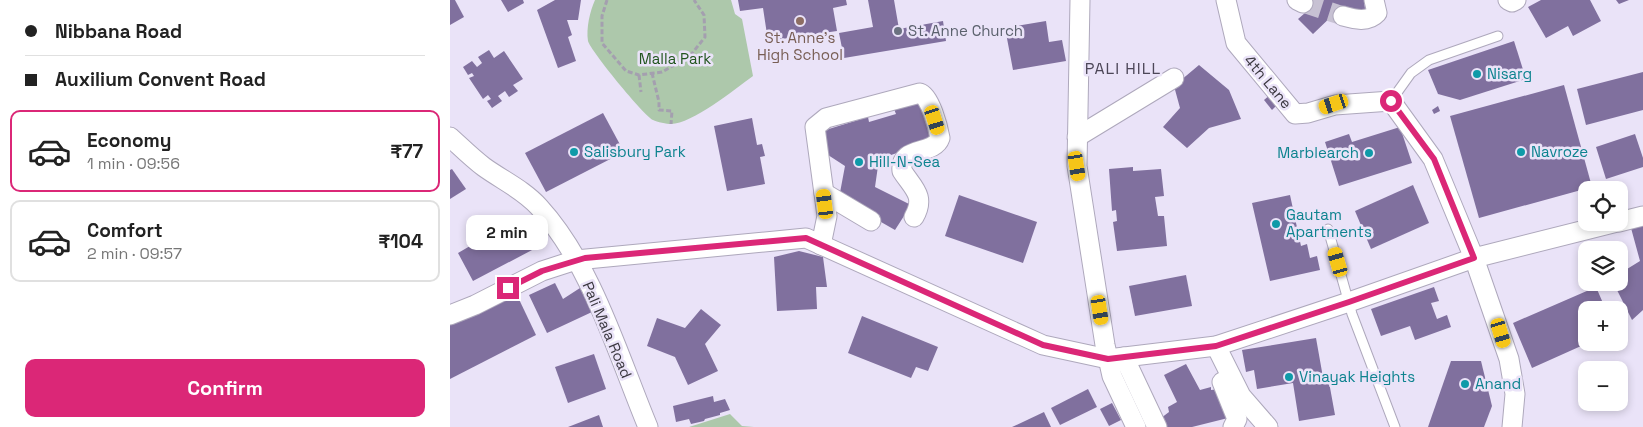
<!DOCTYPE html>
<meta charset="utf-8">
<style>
body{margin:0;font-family:"Space Grotesk",sans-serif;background:#f6f6f6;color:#222;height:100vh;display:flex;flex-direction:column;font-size:19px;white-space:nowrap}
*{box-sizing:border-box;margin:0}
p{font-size:16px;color:#767676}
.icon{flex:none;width:28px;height:28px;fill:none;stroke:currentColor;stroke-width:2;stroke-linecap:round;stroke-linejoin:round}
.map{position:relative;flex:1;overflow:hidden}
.panel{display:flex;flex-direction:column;background:#fff;width:450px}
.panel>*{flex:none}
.guide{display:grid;align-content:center;height:110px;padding:0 25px;background:#fff}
.controls{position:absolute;left:1128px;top:181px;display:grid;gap:10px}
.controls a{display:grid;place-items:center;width:50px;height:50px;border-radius:10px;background:#fff;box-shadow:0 2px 8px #0003;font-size:25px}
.end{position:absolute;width:22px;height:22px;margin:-11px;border:6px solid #db2777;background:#fff;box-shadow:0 0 0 2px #fff}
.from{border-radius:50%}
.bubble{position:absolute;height:35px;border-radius:10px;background:#fff;box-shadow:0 2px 8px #0003;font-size:16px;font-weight:600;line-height:35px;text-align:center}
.car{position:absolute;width:15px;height:30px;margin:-15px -8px;border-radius:6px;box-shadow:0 0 4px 1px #0007;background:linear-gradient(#f5c518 24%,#345 0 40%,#f5c518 0 76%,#345 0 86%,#f5c518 0)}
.guide b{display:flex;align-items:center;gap:18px;height:48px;font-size:19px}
.guide b+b{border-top:1px solid #e0e0e0}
.guide i{width:12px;height:12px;background:#222}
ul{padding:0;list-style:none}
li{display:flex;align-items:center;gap:15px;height:82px;margin:0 10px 8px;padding:0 15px;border:2px solid #e0e0e0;border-radius:10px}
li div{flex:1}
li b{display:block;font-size:19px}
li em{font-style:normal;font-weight:600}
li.on{border-color:#db2777}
li>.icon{width:45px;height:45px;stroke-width:1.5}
.primary-button{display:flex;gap:10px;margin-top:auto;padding:10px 25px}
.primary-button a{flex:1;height:58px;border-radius:10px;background:#db2777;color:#fff;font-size:20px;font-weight:600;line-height:58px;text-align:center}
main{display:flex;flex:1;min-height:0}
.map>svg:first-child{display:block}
.green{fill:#adc8ab}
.building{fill:#80709e}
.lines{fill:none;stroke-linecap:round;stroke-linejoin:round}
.minor-tunnel{stroke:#c7c1d3;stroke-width:19;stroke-dasharray:19 9;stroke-linecap:butt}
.service-casing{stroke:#aea8bc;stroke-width:11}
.minor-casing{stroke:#aea8bc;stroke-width:21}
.path{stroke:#a49faf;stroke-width:3;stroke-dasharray:5 2.5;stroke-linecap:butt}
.service{stroke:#fff;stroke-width:9}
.minor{stroke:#fff;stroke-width:19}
.route{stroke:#db2777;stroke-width:6}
.education-dot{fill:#8d6e63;stroke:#eae3f8;stroke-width:2}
.worship-dot{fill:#6b7280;stroke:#eae3f8;stroke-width:2}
.culture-dot{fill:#0f9aa8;stroke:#eae3f8;stroke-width:2}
.labels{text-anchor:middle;stroke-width:5;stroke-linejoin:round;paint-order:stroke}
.worship-label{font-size:15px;fill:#5b616d;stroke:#eae3f8;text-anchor:start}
.education-label{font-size:15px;fill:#785e54;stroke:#eae3f8}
.park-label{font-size:15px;fill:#21551e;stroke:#eae3f8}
.culture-label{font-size:15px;fill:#0d838f;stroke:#eae3f8;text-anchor:start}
.street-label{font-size:15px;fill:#3b3840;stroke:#eae3f8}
.neighbourhood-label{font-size:16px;letter-spacing:1px;fill:#4d4758;stroke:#eae3f8}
</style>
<main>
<section class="panel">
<div class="guide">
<b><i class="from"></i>Nibbana Road</b>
<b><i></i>Auxilium Convent Road</b>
</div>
<ul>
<li class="on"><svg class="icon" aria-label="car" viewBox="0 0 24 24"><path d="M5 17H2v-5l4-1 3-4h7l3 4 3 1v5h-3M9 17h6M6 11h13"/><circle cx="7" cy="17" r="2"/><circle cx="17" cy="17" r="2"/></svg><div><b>Economy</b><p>1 min · 09:56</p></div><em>₹77</em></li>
<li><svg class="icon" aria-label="car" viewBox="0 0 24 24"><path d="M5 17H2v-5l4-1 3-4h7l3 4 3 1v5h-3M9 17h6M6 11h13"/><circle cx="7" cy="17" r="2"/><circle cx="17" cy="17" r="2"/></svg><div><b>Comfort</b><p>2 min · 09:57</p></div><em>₹104</em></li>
</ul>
<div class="primary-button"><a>Confirm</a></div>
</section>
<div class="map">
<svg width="1193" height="427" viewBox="0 0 1193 427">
<rect width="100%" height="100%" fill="#eae3f8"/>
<!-- green -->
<g class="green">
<path d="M145 0H281L285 14 292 19 303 76C285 89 242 124 221 124 217 124 207 122 203 120 194 116 140 50 138 41 136 28 140 11 145 0Z"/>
<polygon points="280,414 292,426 304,427 239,427"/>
</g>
<!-- building -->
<g class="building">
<polygon points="0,0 5,0 14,17 0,25"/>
<polygon points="51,0 73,0 74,3 58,12"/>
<polygon points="105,0 131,0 128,20 117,20 122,35 118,37 126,61 108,68 87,10"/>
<polygon points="288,0 396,0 397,5 383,8 387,31 318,41 313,8 290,11"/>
<polygon points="418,0 444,0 449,29 493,21 496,41 394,58 389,33 423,27"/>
<polygon points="870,0 914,0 915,9 885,13 863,34 848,19"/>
<polygon points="1091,0 1140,0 1151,21 1123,36 1118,26 1096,38 1078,7"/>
<polygon points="1166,0 1179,0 1169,4"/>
<polygon points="596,21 599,42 612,40 616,61 563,70 555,28"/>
<polygon points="1064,41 1076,79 1010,100 988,94 978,70"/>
<polygon points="39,50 44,58 54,51 73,79 63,85 68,91 59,97 55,91 48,96 52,101 42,108 37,101 41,99 38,95 33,99 19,78 24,76 22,73 18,75 13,67 22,61 27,67 32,63 28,57"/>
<polygon points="749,65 779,90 791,119 759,128 737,148 713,127 730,108 724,86"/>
<polygon points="1193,72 1193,110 1136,125 1127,89"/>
<polygon points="1114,85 1142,187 1029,218 1000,116"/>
<polygon points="821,94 829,103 822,110 814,100"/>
<polygon points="469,101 483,141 429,159 425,187 461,205 445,230 389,198 395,166 375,153 369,132 418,117 419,122 446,114 444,109"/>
<polygon points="988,106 990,111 984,114 982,110"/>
<polygon points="153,113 174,152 96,192 75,153"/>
<polygon points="302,118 307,145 312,144 315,156 310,157 315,184 277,191 264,126"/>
<polygon points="950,127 962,163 889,186 875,142 899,134 902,142"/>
<polygon points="1185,134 1193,158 1193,167 1156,179 1146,147"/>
<polygon points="683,167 683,171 711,169 714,196 705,197 708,216 714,216 717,246 667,251 663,222 667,221 666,210 662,211 659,169"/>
<polygon points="2,169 16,189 0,199 0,170"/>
<polygon points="963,185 979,223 921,249 905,211"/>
<polygon points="509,195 587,222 573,263 495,236"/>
<polygon points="840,195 851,246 857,244 860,258 867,256 870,270 820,281 802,203"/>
<polygon points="71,223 84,249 23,281 8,253 51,228 53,232"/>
<polygon points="1193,225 1193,310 1182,320 1163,282 1169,282 1169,274 1190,261 1181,228"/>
<polygon points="349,251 373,257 377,287 366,287 367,309 327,311 324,257"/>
<polygon points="736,275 742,306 685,316 679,286"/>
<polygon points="105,283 113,299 130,288 142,312 97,333 79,295"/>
<polygon points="984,287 989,301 981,303 987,319 997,315 1001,327 965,340 960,326 931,336 921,309"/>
<polygon points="1146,287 1156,310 1136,310 1136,342 1140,342 1082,368 1063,323"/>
<polygon points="66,293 86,335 0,379 0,324"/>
<polygon points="251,309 271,325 255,344 268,371 238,385 225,357 197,346 207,318 235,328"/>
<polygon points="412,316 488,347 478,371 466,367 461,378 398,353"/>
<polygon points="866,338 874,383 879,382 885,415 849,421 843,383 807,389 804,370 796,372 792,350"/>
<polygon points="144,354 156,389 118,403 105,367"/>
<polygon points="1001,361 1031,361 1042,406 1034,427 978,427"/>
<polygon points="736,364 750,390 761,387 761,390 770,389 782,417 742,427 715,427 711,418 719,412 718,407 727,402 714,375"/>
<polygon points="638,389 647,407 610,425 601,408"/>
<polygon points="263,396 264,402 275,399 280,410 270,413 270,415 255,419 254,421 241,424 239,419 226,422 223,406"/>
<polygon points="662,403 671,420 659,426 650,409"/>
<polygon points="594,412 601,427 562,427"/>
<polygon points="149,415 153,427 118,427"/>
</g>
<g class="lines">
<!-- minor-tunnel -->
<polyline class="minor-tunnel" points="853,3 893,16"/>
<defs>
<g id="service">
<polyline points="941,101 961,73 979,60 1048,36"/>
<polyline points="878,229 902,314 945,427"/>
</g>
<g id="minor">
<polyline points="630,0 627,166 655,345 662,376 686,427"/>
<polyline points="776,0 786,43 845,114 858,113 885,105 941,101 983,159 1024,258 1059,359 1065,394 1062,427"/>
<polyline points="847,0 853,3"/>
<polyline points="1058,0 1062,2 1066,0"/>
<path d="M893 16C904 19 918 23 927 13L924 0"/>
<path d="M0 137C11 147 22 158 34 167 52 180 74 190 89 207 142 265 168 355 198 427"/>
<polyline points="627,137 724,78"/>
<polyline points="374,193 421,221"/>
<polyline points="1169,222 1193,216"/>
<path d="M371 245 377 216 365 127 376 118 470 93C480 96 488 127 490 138 484 156 449 145 452 171 463 188 476 196 464 217"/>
<polyline points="0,315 25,305 92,271 126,260 356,238 593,345 658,359 766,346 899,302 1024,258 1167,222"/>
<polyline points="766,346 791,396 818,427"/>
<polyline points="674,357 707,427"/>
<polyline points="772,382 787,419 783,427"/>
</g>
</defs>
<!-- service casing -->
<use href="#service" class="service-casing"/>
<!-- minor casing -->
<use href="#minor" class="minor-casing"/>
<!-- path -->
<g class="path">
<polyline points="157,0 152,16 152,43 176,71 189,75 212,72 240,56 255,37 254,15 244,0"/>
<polyline points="202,73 209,102 209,110 222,111 221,124"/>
<polyline points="189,75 191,92"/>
</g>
<!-- service -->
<use href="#service" class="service"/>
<!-- minor -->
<use href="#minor" class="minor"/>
</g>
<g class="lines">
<!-- route -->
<polyline class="route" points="58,288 92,271 135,258 356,238 593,345 658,359 766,346 899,302 1024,258 984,159 941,101"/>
</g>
<!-- markers -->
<circle class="education-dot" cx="350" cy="21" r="5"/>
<circle class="worship-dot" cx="448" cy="31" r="5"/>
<g class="culture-dot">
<circle cx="1027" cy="74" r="5"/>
<circle cx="124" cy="152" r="5"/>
<circle cx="1071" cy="152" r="5"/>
<circle cx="919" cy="153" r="5"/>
<circle cx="409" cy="162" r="5"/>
<circle cx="826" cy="224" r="5"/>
<circle cx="839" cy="377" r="5"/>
<circle cx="1015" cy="384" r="5"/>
</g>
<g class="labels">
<!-- worship labels -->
<g class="worship-label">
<text x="458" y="36">St. Anne Church</text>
</g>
<!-- education labels -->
<g class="education-label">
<text x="350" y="43">St. Anne's<tspan x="350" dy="17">High School</tspan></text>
</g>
<!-- park labels -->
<g class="park-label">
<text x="225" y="64">Malla Park</text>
</g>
<!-- culture labels -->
<g class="culture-label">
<text x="1037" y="79">Nisarg</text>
<text x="134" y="157">Salisbury Park</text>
<text x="1081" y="157">Navroze</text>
<text x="909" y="158" text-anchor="end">Marblearch</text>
<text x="419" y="167">Hill-N-Sea</text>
<text x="836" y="220">Gautam<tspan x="836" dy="17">Apartments</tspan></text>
<text x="849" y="382">Vinayak Heights</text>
<text x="1025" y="389">Anand</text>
</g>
<!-- street labels -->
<g class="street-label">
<text transform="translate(818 82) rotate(50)" y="5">4th Lane</text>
<text transform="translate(157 330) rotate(67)" y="5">Pali Mala Road</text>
</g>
<!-- neighbourhood labels -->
<g class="neighbourhood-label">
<text x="673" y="74">PALI HILL</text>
</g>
</g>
</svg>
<div class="controls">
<a><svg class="icon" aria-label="locate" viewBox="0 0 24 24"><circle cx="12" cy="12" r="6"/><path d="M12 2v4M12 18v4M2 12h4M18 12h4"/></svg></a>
<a><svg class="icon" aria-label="layers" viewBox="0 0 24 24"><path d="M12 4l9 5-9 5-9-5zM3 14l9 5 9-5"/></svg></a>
<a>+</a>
<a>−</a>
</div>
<i class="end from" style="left:941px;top:101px"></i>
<i class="end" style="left:58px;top:288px"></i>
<div class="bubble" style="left:16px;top:215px;width:82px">2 min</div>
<i class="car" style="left:884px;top:104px;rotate:252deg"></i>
<i class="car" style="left:485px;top:120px;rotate:162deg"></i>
<i class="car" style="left:627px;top:166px;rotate:171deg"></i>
<i class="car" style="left:375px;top:204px;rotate:353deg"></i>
<i class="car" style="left:888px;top:262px;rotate:344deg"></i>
<i class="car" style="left:650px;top:310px;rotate:171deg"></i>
<i class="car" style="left:1051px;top:333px;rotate:163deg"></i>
</div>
</main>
